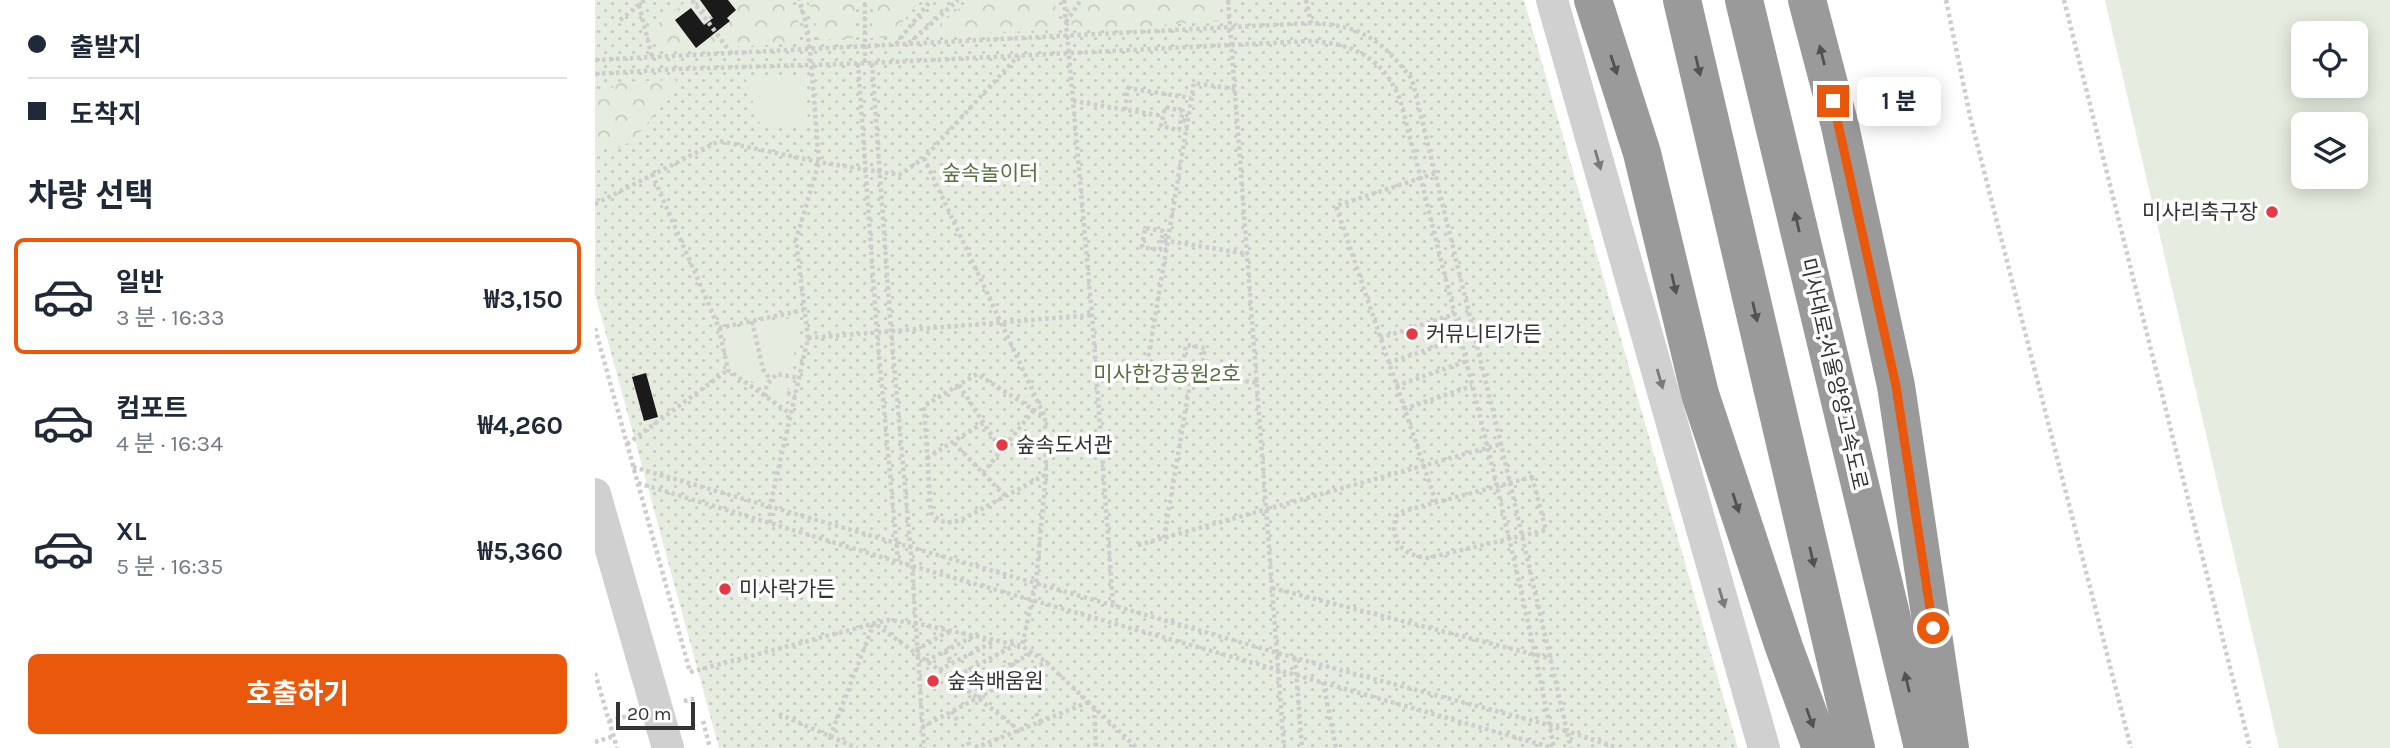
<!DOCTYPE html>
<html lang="ko">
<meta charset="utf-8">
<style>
body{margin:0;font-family:Karla,"Noto Sans KR",sans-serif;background:#f2f2f3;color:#1f2937;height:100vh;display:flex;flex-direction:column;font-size:26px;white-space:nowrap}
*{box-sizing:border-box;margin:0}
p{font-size:23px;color:#747a83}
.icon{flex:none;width:38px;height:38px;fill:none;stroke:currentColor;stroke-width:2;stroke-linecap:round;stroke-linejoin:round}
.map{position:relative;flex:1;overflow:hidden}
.sheet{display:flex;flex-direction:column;background:#fff;width:595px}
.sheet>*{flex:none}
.hud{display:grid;align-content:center;height:154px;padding:0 28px;background:#fff}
.fabs{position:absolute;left:1696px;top:21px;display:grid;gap:14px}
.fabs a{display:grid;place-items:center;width:77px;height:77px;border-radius:10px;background:#fff;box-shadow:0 4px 18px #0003;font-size:35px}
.scale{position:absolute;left:21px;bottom:18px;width:79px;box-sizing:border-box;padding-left:7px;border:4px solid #333;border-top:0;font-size:19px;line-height:24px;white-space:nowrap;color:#333;-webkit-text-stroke:5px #fff;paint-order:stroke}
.end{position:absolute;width:32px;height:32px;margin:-16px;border:9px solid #ea580c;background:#fff;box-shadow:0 0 0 4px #fff}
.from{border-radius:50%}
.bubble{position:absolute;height:49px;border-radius:10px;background:#fff;box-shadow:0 4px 18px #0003;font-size:23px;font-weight:700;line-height:49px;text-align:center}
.hud b{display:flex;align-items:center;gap:24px;height:66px;font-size:26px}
.hud b+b{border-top:2px solid #e0e1e3}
.hud i{width:18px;height:18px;background:#1f2937}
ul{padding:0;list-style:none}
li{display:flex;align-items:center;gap:21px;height:116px;margin:0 14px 10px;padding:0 14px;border:4px solid transparent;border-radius:10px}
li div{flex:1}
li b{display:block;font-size:26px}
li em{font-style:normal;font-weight:700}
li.on{border-color:#ea580c}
li>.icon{width:63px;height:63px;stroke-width:1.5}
h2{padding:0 28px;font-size:32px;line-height:84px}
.action{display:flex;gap:14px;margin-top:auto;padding:14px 28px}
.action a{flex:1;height:80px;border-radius:10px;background:#ea580c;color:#fff;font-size:28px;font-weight:700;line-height:80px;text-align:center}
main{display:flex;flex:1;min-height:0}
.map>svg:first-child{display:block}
.grass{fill:url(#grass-dots)}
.forest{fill:url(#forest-crowns)}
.garden{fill:#e6ecdf;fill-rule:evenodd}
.building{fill:#1a1a1a}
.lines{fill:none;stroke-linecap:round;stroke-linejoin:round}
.path{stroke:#cdcdcd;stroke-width:4.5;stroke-dasharray:3.5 3.5;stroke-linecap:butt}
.minor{stroke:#d0d0d0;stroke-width:32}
.highway{stroke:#9a9a9a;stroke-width:38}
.oneway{fill:#525252}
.oneway2{fill:#7a7a7a}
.route{stroke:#ea580c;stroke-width:9}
.poi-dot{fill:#e63946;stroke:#fff;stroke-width:2.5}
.labels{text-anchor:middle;stroke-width:7;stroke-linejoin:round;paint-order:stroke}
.park-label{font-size:21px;fill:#56703f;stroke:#fff}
.poi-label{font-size:21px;fill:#333;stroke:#fff;text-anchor:start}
.street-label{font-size:21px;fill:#333;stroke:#fff}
</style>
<main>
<section class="sheet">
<div class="hud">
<b><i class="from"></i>출발지</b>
<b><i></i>도착지</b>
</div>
<h2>차량 선택</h2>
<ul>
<li class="on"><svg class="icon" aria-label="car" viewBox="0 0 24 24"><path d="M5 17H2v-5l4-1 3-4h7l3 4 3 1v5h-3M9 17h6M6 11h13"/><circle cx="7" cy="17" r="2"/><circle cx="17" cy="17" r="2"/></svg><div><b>일반</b><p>3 분 · 16:33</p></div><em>₩3,150</em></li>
<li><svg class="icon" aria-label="car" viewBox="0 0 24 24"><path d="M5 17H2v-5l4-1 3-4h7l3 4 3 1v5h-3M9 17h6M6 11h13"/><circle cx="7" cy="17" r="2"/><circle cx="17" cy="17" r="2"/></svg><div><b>컴포트</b><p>4 분 · 16:34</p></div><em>₩4,260</em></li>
<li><svg class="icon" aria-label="car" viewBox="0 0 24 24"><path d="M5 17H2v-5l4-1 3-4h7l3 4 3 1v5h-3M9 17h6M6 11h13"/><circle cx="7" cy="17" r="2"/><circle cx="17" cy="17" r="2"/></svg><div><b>XL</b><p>5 분 · 16:35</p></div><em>₩5,360</em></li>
</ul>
<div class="action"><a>호출하기</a></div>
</section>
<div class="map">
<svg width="1795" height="748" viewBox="0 0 1795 748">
<defs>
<pattern id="grass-dots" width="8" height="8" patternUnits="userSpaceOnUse" patternTransform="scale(1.75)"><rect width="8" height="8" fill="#e6ecdf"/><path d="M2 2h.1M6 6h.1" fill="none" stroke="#c6cbc0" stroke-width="1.8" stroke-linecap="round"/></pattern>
<pattern id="forest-crowns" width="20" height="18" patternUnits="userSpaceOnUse" patternTransform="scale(1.75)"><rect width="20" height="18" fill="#e6ecdf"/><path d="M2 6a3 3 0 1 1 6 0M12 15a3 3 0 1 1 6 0" fill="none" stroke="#c6cbc0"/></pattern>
</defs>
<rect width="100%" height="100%" fill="#fff"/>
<!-- grass -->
<polygon class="grass" points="0,0 929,0 1143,748 124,748 0,294"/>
<!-- forest -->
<g class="forest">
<polygon points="133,0 188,0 203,19 205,43 62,51 57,29 90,2 96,8 80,20 101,47 135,21 132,18 141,10"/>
<polygon points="212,0 261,0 260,38 222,40 220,14"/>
<polygon points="279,0 325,0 295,38 275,38"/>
<polygon points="374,0 460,0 462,30 333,35"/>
<polygon points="475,0 624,0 626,21 477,31"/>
<polygon points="81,80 81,90 37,141 23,148 0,149 0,90 21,87 22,82"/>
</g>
<!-- garden -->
<g class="garden">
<path d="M1510 0H1795V748H1684ZM1760 33V86H1708V33ZM1760 124V177H1708V124Z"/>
<polygon points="208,76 214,127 166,127 150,77"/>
<polygon points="202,317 204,327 190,404 136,367 129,331"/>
</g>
<!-- building -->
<g class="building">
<polygon points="105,0 133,0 141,10 132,18 135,21 101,48 80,20 96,8 109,25 118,18"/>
<polygon points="51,373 63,417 49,421 37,377"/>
</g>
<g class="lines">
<!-- path -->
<g class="path">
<polyline points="97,0 136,53"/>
<polyline points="469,0 497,315 518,605"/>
<polyline points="633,0 689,748"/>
<polyline points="711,0 716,23"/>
<polyline points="1351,0 1375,116 1536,748"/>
<polyline points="1469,0 1655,748"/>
<polyline points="44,5 57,57"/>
<polyline points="25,20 50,0"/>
<polyline points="471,22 486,0"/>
<polyline points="314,43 363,0"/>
<polyline points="301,44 336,0"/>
<path d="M0 60 716 23C767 25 786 40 817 79L906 444 972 731 1023 748"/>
<polyline points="263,63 282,333 303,561"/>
<polyline points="270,63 270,0"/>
<polyline points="277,63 296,331 317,565 329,748"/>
<path d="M0 74 82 69 277 63 716 41C749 43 778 52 797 83 807 99 810 120 815 138 826 177 835 217 845 256 886 419 927 583 959 748"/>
<polyline points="640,89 599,83 552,365 663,383"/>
<polyline points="478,101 568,116"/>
<polyline points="530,110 533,88 596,98"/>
<polyline points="586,120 584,130 566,126 570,107 588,111 586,120 592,121"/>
<polyline points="329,158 450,417 451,474 441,582 427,646"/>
<polyline points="57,174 124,328 133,370 196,414"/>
<polyline points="0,204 124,141 224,162 304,175 329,158 424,55"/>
<polyline points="567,240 565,250 547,247 550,228 568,231 567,240 653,254"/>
<polyline points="157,321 168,369 175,379"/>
<polyline points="0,328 95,672 293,620 320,623 427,646 451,662 542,748"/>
<polyline points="124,328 209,310"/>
<polyline points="213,338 497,315"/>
<polyline points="785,338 860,314"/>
<polyline points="793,363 866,338"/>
<polyline points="364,385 406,450"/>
<polyline points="801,386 872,361"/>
<polyline points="192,393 200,395"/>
<polyline points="169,396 172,384 182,374 204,378"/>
<polyline points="809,409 877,386"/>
<path d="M447 415 382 374 329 406 336 513C346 523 352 524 366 520L450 475"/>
<polyline points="359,443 410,496"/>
<polyline points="32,444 133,370"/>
<polyline points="332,458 388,423"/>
<polyline points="38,467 700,658 954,725 972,731 976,748"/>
<polyline points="388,473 439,410"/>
<path d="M937 477 951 530 833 558C808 555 794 543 801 516L809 511Z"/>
<polyline points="43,483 303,562 958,748"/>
<polyline points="841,502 741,206 841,173"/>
<polyline points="175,523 175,506 213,338 201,240 224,162 215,50 210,19 204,0"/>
<polyline points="569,538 598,365 607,366 610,348 591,345 588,363 598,365"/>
<polyline points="543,545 906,444"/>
<polyline points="677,588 957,659"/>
<polyline points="321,650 354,631"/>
<polyline points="350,651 357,663"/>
<polyline points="700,658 707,748"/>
<polyline points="331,661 379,636"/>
<polyline points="417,663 432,687"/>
<polyline points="376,669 384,681"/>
<polyline points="344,670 400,641"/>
<polyline points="0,673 22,748"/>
<polyline points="357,679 420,645"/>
<polyline points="728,682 741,748"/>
<polyline points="370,688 437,653"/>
<polyline points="89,701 102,698"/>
<polyline points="499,708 501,748"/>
<polyline points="357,711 362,720"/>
<polyline points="441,713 446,722"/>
<polyline points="184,714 262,748"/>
<polyline points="14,721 37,715"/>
<polyline points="108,721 115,748"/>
<polyline points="327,727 451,662"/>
<polyline points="235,737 279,623 383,698 424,730"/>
<polyline points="0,742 19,736"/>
<polyline points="373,742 376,748"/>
<polyline points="380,748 494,702"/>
</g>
<!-- minor -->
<g class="minor">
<polyline points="957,0 1169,748"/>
<polyline points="0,494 73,748"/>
</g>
<!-- highway -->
<g class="highway">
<polyline points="998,0 1047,153 1105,394 1189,647 1226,748"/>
<polyline points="1087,0 1261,748"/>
<polyline points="1149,0 1328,748"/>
<polyline points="1212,0 1245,126 1301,386 1355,748"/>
</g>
</g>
<!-- one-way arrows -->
<defs><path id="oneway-solid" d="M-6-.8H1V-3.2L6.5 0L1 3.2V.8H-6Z" transform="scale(1.75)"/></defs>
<g class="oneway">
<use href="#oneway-solid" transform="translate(1227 55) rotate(-104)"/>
<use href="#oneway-solid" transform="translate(1019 65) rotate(72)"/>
<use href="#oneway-solid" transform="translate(1103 66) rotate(77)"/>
<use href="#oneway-solid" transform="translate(1202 222) rotate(-103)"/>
<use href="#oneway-solid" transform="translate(1079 284) rotate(77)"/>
<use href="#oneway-solid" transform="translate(1160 312) rotate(77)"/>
<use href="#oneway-solid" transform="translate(1141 503) rotate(72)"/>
<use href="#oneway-solid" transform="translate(1217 557) rotate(77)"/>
<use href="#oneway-solid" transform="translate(1312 682) rotate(-103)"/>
<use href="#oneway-solid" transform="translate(1215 718) rotate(70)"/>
</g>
<g class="oneway2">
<use href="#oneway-solid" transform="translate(1003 160) rotate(74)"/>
<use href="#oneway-solid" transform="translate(1065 379) rotate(74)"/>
<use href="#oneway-solid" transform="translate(1127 598) rotate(74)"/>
</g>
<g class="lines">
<!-- route -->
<polyline class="route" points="1238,101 1301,386 1338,628"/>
</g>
<!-- markers -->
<g class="poi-dot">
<circle cx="1677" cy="212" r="7"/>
<circle cx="817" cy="334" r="7"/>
<circle cx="407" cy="445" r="7"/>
<circle cx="130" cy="589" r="7"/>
<circle cx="338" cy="681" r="7"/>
</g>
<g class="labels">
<!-- park labels -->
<g class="park-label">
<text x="395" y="180">숲속놀이터</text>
<text x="572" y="381">미사한강공원2호</text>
</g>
<!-- poi labels -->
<g class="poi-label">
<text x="1663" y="219" text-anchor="end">미사리축구장</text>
<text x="831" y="341">커뮤니티가든</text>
<text x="421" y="452">숲속도서관</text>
<text x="144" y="596">미사락가든</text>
<text x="352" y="688">숲속배움원</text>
</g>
<!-- street labels -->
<g class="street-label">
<text transform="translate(1239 374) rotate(77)" y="7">미사대로;서울양양고속도로</text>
</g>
</g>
</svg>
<div class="fabs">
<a><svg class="icon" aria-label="locate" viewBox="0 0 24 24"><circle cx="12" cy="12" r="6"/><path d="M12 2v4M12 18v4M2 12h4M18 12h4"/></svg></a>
<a><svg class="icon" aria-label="layers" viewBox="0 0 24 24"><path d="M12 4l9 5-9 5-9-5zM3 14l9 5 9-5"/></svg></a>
</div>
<div class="scale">20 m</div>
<i class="end from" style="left:1338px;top:628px"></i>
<i class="end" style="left:1238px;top:101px"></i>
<div class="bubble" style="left:1262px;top:77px;width:84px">1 분</div>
</div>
</main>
